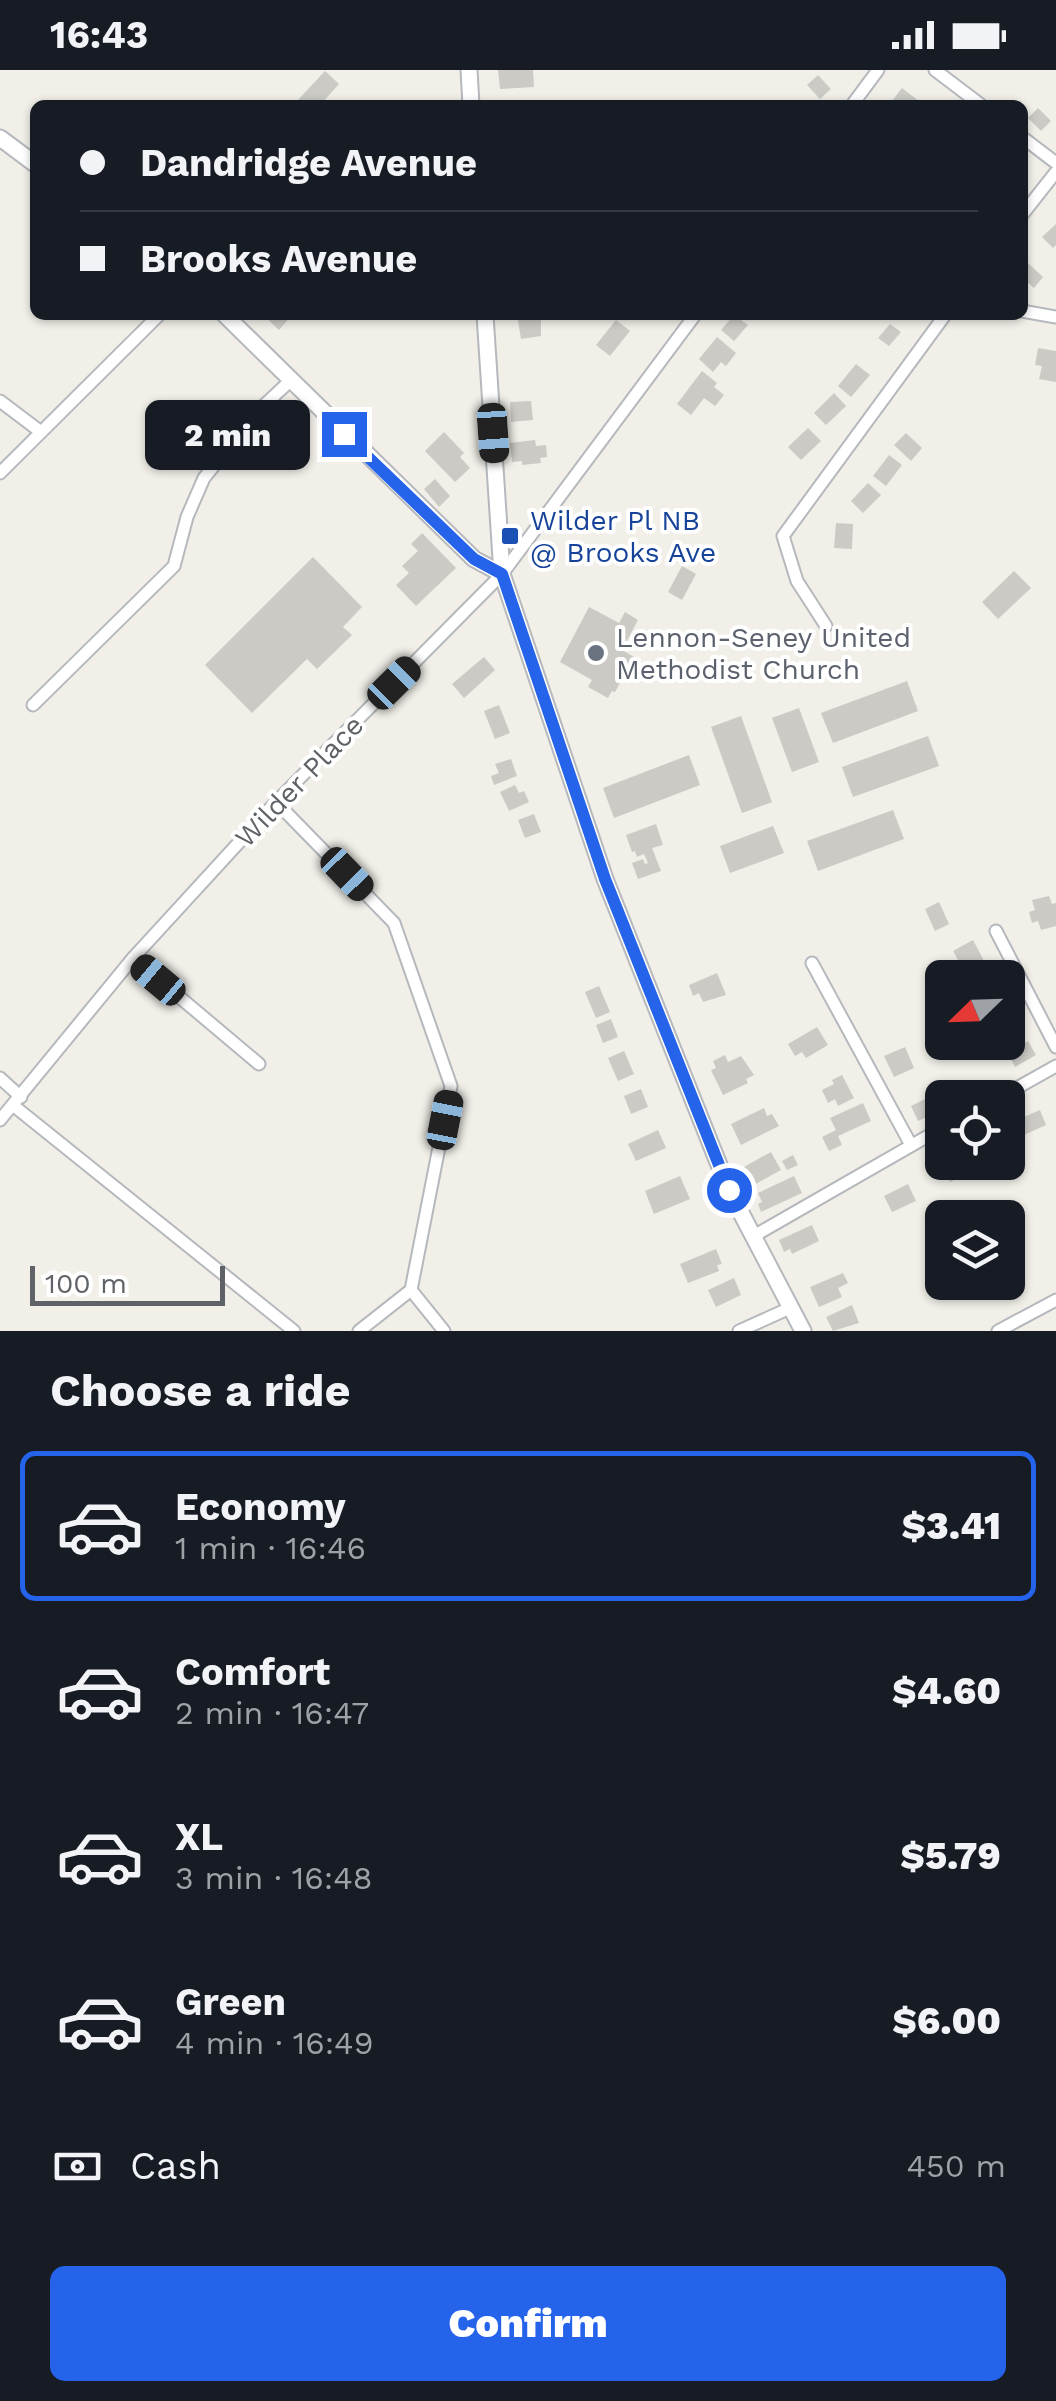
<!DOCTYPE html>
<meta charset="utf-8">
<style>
body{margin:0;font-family:"Work Sans",sans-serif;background:#20242c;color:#f1f3f6;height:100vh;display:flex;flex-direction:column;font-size:38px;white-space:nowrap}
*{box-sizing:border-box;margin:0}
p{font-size:32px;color:#9ea1a6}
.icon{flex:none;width:55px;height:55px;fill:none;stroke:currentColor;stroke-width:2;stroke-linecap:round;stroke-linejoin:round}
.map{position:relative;height:1261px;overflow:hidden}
.details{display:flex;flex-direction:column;background:#171b24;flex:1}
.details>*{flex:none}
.banner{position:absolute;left:30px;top:30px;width:998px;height:220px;border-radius:15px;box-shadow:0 2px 8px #0004;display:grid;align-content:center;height:220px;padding:0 50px;background:#171b24}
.needle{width:65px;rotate:247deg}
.fabs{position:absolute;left:925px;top:890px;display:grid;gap:20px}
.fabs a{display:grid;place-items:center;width:100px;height:100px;border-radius:15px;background:#171b24;box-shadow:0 2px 8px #0004;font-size:50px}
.scale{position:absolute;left:30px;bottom:25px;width:195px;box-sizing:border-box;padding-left:10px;border:5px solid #5f6368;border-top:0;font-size:28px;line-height:35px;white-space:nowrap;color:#5f6368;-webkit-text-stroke:8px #fff;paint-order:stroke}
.end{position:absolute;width:45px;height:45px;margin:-22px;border:12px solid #2563eb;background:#fff;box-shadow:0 0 0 5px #fff}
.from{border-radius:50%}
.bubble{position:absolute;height:70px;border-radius:15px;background:#171b24;box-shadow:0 2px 8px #0004;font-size:32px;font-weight:800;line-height:70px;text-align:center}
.car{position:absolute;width:30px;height:60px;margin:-30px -15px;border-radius:12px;box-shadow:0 0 8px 2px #0007;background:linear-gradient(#222 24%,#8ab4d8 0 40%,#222 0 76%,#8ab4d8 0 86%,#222 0)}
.banner b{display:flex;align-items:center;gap:35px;height:95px;font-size:38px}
.banner b+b{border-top:2px solid #363941}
.banner i{width:25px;height:25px;background:#f1f3f6}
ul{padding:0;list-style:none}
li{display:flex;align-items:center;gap:30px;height:150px;margin:0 20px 15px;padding:0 30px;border:5px solid transparent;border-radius:15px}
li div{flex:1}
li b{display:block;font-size:38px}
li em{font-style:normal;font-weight:800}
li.selected{border-color:#2563eb}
li>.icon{width:90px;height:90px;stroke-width:1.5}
h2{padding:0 50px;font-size:45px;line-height:120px}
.pay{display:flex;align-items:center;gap:25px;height:110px;padding:0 50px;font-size:38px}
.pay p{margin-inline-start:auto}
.button{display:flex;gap:20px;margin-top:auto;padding:20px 50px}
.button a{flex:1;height:115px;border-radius:15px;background:#2563eb;color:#fff;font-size:40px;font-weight:800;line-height:115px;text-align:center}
.status{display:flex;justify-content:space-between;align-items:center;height:70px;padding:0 50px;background:#171b24;direction:ltr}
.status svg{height:28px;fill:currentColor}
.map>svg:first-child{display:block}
.building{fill:#cccac5}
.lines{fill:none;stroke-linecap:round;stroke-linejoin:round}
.minor-casing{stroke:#b5b8bc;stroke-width:15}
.tertiary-casing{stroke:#b5b8bc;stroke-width:19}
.minor{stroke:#fff;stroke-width:11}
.tertiary{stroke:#fff;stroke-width:15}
.route{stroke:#2563eb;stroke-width:12}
.transit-dot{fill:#1a4fb4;stroke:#fff;stroke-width:4}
.worship-dot{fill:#6b7280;stroke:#fff;stroke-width:4}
.labels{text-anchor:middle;stroke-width:8;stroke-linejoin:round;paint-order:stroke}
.transit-label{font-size:28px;fill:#164399;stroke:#fff;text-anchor:start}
.worship-label{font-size:28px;fill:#5b616d;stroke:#fff;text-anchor:start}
.street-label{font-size:28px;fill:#5f6368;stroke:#fff}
</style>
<div class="status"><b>16:43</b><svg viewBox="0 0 49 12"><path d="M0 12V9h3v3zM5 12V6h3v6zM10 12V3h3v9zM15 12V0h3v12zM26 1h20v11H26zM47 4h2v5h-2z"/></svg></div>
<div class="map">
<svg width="1056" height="1261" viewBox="0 0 1056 1261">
<rect width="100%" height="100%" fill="#f1efe8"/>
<!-- building -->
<g class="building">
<polygon points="498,0 533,0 534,17 500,19"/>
<polygon points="325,1 339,14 320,35 302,35 297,31"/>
<polygon points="818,5 831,19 820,29 807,15"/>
<polygon points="902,18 924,35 889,35"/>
<polygon points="1038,38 1051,51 1041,61 1028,48"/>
<polygon points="1056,154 1056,175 1053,178 1042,167"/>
<polygon points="1028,193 1043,207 1034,218 1022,208 1022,199"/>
<polygon points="263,245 292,245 279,260"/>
<polygon points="517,245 541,245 541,266 521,269"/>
<polygon points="734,245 748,255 734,271 721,260"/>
<polygon points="616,250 630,261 610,286 596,275"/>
<polygon points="890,254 901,262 889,276 878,268"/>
<polygon points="717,267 736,283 726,296 721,292 713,302 699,289"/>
<polygon points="1038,278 1056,281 1056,312 1039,309 1042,296 1035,295"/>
<polygon points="856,294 870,305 851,327 838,316"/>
<polygon points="702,301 717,313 714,317 724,325 715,336 704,328 691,345 677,334"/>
<polygon points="834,323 846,336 826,355 814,343"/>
<polygon points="531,331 533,350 511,352 510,332"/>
<polygon points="808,358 821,371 801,390 788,377"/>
<polygon points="444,362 464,383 460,387 470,398 455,412 425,381"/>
<polygon points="906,363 922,378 911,391 894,375"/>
<polygon points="535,370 536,376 546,375 547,387 540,388 541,393 522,395 522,391 512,392 510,373"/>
<polygon points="889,385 902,395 886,416 873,406"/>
<polygon points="435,409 450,426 439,437 424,419"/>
<polygon points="868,413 881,425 863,443 851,431"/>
<polygon points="836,453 853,454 852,479 834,478"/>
<polygon points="422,463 456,498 416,536 396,515 409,503 402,496 418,481 411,474"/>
<polygon points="313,487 362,537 343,557 352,565 317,599 307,589 252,643 205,595"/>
<polygon points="682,496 696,504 682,530 668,522"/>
<polygon points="1014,501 1031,518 998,549 982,532"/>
<polygon points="589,537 619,553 625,542 638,550 622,580 634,587 615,622 612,621 608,628 588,617 592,610 560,592"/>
<polygon points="484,587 495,600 464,628 452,614"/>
<polygon points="907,611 918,641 833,673 821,643"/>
<polygon points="499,635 510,663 495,669 484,641"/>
<polygon points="799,638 819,692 792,702 772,648"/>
<polygon points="741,646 772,732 742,743 711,657"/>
<polygon points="928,666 939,696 853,727 842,697"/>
<polygon points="689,685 700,715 614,748 603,718"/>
<polygon points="511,689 517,706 494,715 491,706 499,703 495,694"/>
<polygon points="515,715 519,723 524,721 529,732 509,741 500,722"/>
<polygon points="893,740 904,769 818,801 807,771"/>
<polygon points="534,744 541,762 525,768 518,750"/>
<polygon points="656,754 663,775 652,778 661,801 638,809 632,793 643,789 645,794 648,793 644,784 637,787 635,781 632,782 626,765"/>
<polygon points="773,756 784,783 730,803 720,776"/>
<polygon points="1049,826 1052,834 1056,833 1056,856 1041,860 1038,851 1032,853 1029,842 1035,840 1032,830"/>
<polygon points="939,832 949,854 935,861 925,839"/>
<polygon points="973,870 993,908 968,908 953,881"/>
<polygon points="717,903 726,925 703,932 699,923 693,926 689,915"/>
<polygon points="599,916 610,942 596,948 585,922"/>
<polygon points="611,949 618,967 603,973 596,955"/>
<polygon points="817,957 828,975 806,988 802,982 795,986 788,974"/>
<polygon points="1015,960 1023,974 1028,971 1036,985 1015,997 1002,972 1008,972 1008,964"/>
<polygon points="905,977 914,998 894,1007 884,986"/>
<polygon points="624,981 634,1004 618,1011 608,988"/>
<polygon points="725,985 728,992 741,986 754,1005 746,1009 748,1013 723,1025 711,1000 716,998 713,991"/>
<polygon points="842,1005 854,1028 838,1036 835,1029 828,1033 822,1020 834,1014 832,1010"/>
<polygon points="641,1019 648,1037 631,1044 624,1026"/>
<polygon points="931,1026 938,1042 918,1051 911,1036"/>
<polygon points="863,1033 871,1051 838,1066 842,1075 829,1081 822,1067 836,1060 830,1048"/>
<polygon points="764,1038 767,1046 772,1044 779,1056 741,1075 731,1054"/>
<polygon points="1040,1040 1046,1055 1022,1066 1015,1051"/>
<polygon points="658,1060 666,1078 636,1091 628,1074"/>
<polygon points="771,1082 781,1100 752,1116 742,1098"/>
<polygon points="793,1085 798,1095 787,1100 782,1091"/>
<polygon points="954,1092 990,1092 950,1112 943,1098"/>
<polygon points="680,1106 690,1129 654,1144 645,1121"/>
<polygon points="794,1106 802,1123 761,1142 758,1134 762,1132 758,1123"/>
<polygon points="908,1114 916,1131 892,1142 884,1126"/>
<polygon points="812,1155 819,1171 792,1184 790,1179 784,1182 779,1170"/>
<polygon points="716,1179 722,1194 717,1195 719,1201 688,1213 680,1194"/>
<polygon points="843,1203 848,1213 838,1218 842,1227 819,1237 810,1217"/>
<polygon points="734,1208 741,1225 716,1237 708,1220"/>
<polygon points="852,1235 859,1253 833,1261 826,1247"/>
</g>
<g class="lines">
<defs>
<g id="minor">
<polyline points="935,0 981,35"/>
<polyline points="852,35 878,0"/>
<polyline points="1022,67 1056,93"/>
<polyline points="1022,145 1056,102"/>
<polyline points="1022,241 1056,247"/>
<polyline points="0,331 41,362"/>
<polyline points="0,403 159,245"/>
<polyline points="826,556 797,511 783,466 945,245"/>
<polyline points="33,635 174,496 187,447 204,408 259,340 290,311"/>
<polyline points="276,732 394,853 451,1016 411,1220 444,1261"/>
<polyline points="996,861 1056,977"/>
<polyline points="133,888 259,994"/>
<polyline points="812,893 911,1075"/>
<polyline points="0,1008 21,1027"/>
<polyline points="999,1028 1056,996"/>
<polyline points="14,1036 294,1261"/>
<polyline points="0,1050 133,888 276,732 502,504 695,245"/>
<polyline points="752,1167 942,1058"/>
<polyline points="359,1261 411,1220"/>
<polyline points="739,1261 790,1238"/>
<polyline points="998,1261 1056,1230"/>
</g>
<g id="tertiary">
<polyline points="469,0 471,35"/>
<polyline points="0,68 35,94"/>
<polyline points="225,245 474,489 502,504"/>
<polyline points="485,245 502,504 605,809 729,1120 803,1261"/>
</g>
</defs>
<!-- minor casing -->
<use href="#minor" class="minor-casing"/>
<!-- tertiary casing -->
<use href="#tertiary" class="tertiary-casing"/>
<!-- minor -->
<use href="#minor" class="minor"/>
<!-- tertiary -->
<use href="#tertiary" class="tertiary"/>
</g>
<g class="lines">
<!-- route -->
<polyline class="route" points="344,364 474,489 502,504 605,809 729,1120"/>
</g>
<!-- markers -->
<rect class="transit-dot" x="500" y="456" width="20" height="20" rx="5"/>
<circle class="worship-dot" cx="596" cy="583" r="10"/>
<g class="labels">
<!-- transit labels -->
<g class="transit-label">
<text x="530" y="460">Wilder Pl NB<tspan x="530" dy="32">@ Brooks Ave</tspan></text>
</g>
<!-- worship labels -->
<g class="worship-label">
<text x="616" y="577">Lennon-Seney United<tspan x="616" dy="32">Methodist Church</tspan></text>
</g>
<!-- street labels -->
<g class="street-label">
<text transform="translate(299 711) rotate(-46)" y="10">Wilder Place</text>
</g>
</g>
</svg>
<div class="fabs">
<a><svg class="needle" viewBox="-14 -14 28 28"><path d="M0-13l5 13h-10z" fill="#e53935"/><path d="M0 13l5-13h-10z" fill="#9ea1a6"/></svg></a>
<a><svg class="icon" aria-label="locate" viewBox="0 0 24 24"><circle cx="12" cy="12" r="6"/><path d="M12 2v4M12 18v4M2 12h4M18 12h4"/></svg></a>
<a><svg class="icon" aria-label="layers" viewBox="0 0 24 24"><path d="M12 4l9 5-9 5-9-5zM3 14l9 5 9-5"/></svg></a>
</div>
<div class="scale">100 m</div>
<i class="end from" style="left:729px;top:1120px"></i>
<i class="end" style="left:344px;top:364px"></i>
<div class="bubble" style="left:145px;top:330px;width:165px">2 min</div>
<i class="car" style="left:493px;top:363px;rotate:176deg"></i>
<i class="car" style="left:394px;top:613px;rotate:45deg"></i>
<i class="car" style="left:347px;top:804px;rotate:136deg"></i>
<i class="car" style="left:158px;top:910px;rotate:310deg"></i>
<i class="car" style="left:445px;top:1050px;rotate:11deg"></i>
<div class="banner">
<b><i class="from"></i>Dandridge Avenue</b>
<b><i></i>Brooks Avenue</b>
</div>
</div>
<section class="details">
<h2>Choose a ride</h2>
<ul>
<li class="selected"><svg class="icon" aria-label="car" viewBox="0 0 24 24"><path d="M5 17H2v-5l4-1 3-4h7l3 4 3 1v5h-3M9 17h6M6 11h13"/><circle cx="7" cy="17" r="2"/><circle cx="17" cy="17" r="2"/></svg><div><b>Economy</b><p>1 min · 16:46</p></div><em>$3.41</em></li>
<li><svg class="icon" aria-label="car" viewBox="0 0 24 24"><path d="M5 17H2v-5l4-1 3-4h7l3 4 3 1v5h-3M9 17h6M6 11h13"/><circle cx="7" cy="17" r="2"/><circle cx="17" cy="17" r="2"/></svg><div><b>Comfort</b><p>2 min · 16:47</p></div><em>$4.60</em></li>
<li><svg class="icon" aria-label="car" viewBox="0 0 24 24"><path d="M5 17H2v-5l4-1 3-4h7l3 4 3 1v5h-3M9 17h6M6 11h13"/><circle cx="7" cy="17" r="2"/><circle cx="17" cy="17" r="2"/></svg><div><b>XL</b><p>3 min · 16:48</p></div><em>$5.79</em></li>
<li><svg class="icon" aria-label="car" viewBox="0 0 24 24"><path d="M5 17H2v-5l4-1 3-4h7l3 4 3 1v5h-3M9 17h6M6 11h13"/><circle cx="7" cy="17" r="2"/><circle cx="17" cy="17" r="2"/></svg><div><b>Green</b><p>4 min · 16:49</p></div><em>$6.00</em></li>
</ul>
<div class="pay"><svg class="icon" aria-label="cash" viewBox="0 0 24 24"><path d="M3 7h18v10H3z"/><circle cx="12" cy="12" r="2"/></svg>Cash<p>450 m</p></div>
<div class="button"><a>Confirm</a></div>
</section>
